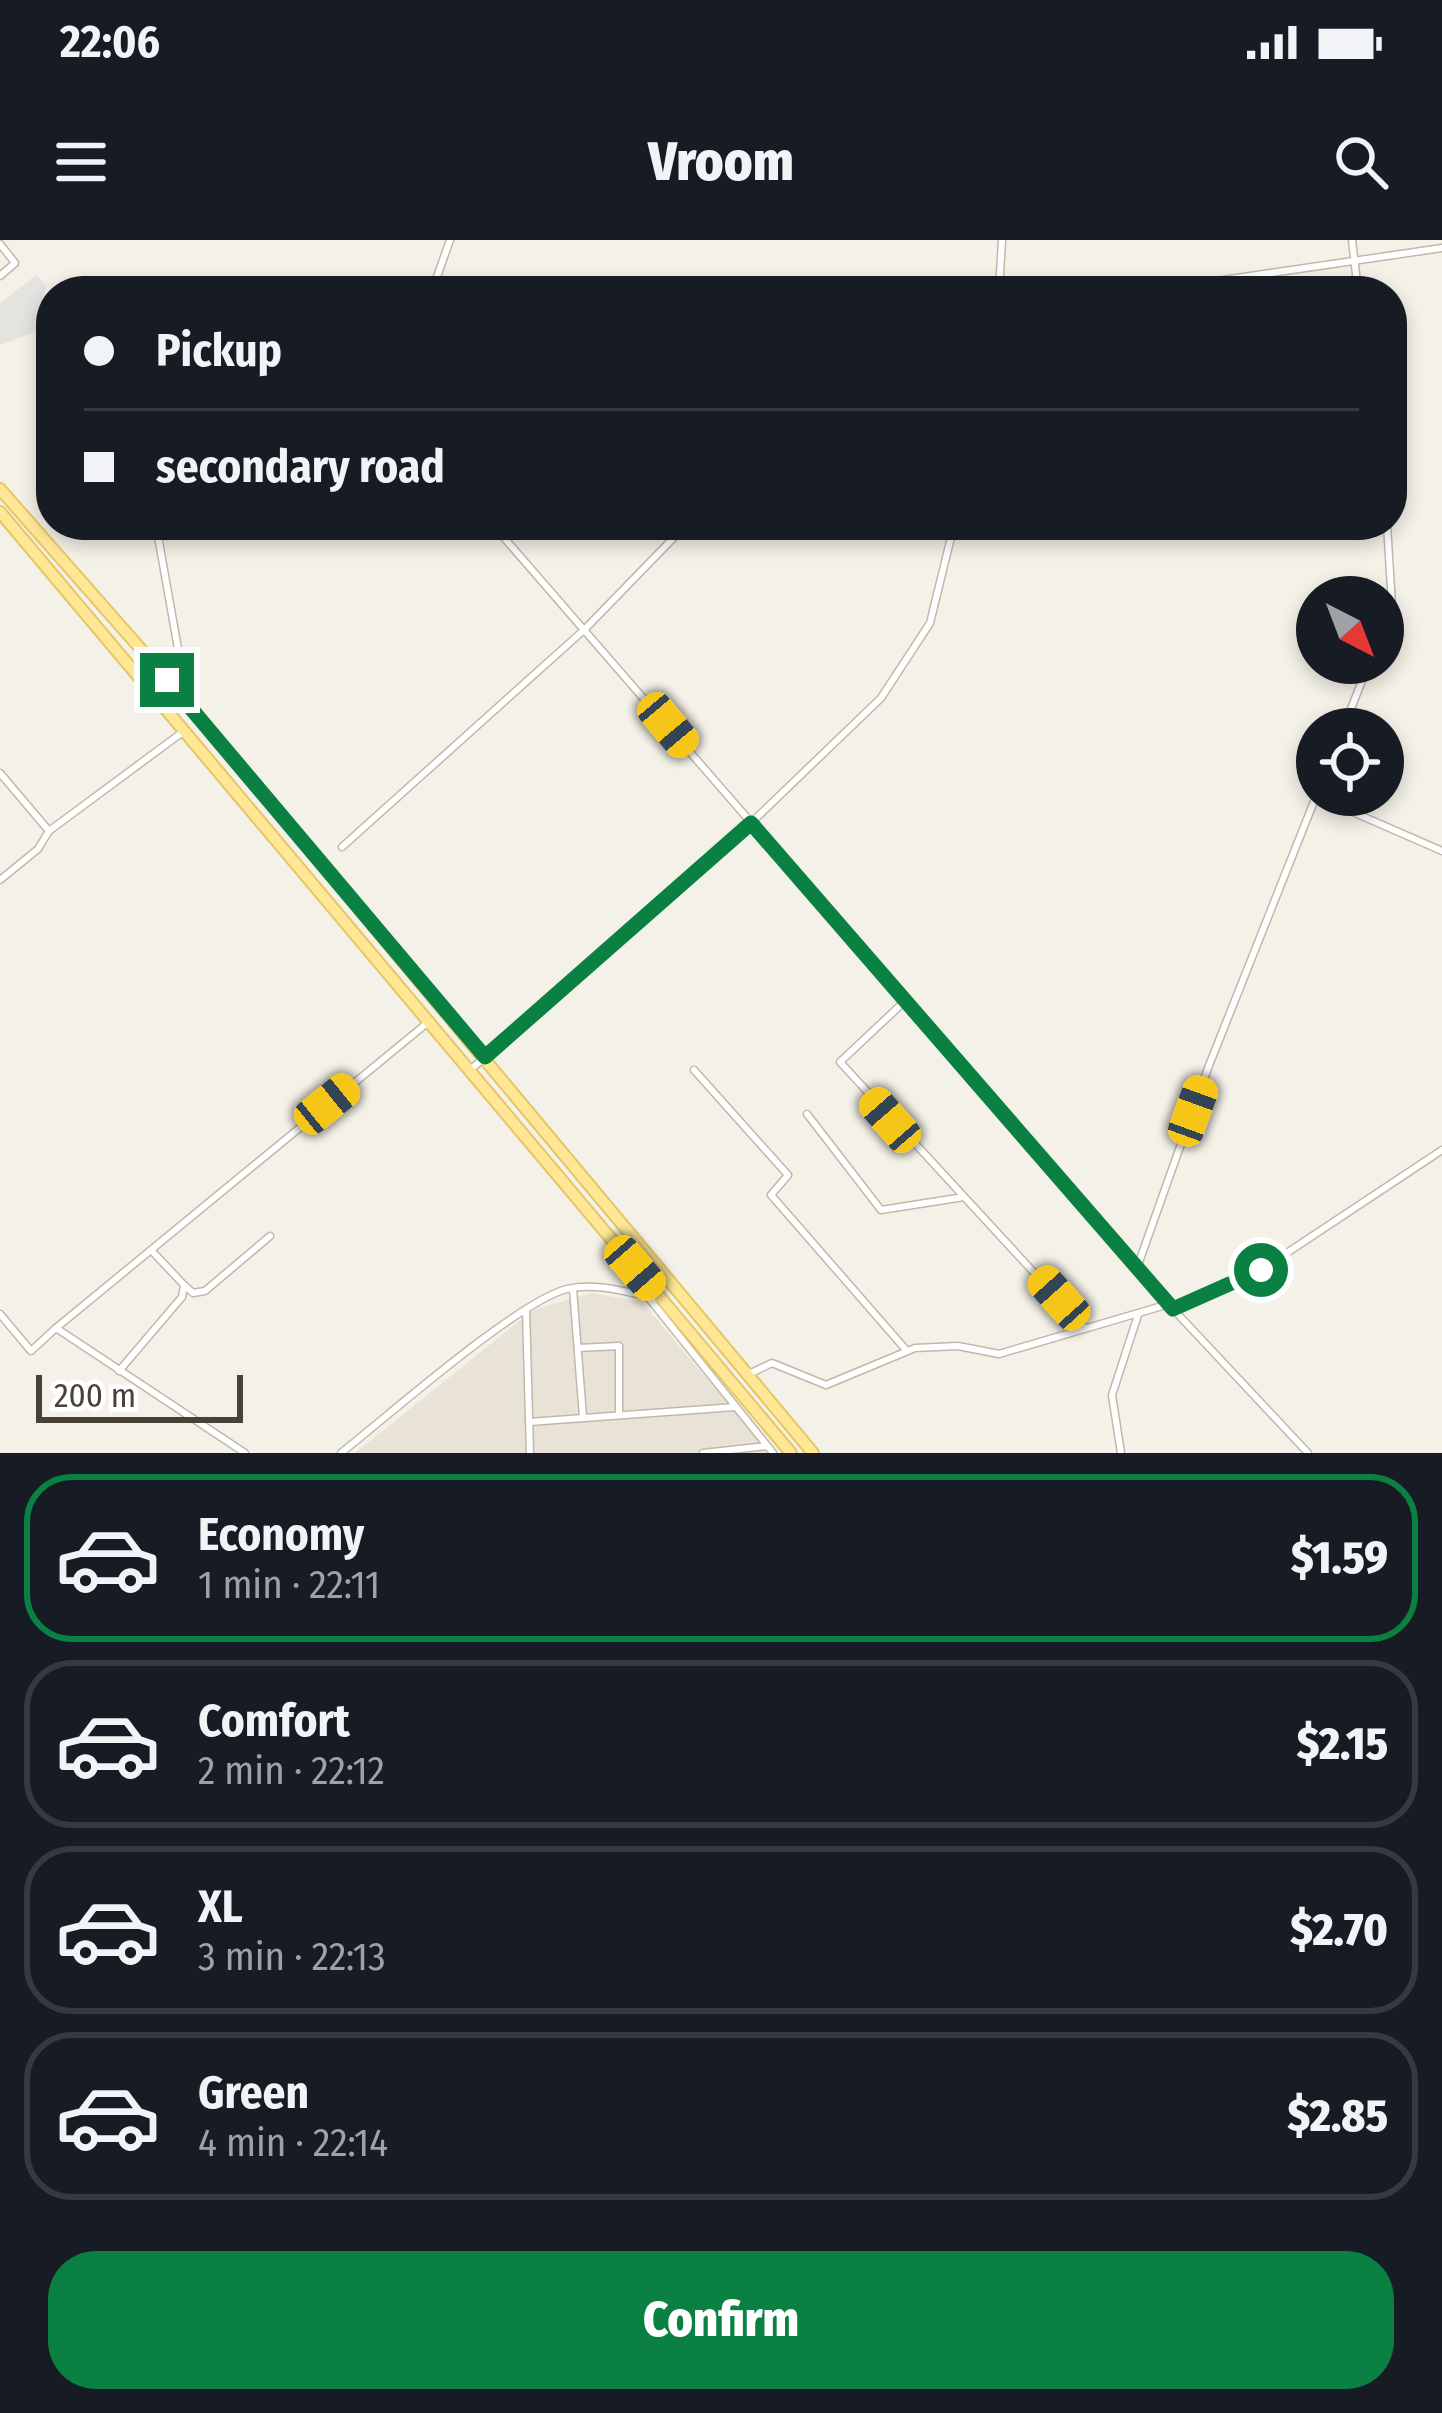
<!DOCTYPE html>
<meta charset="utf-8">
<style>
body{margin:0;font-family:"Fira Sans Condensed",sans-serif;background:#20242c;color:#f1f3f6;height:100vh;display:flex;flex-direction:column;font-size:45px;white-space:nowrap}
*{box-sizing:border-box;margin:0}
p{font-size:39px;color:#9ea1a6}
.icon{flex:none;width:66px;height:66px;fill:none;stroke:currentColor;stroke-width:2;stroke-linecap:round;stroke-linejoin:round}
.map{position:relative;height:1213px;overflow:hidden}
.details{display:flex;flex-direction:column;background:#171b24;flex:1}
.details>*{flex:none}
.hud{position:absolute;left:36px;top:36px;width:1371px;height:264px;border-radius:48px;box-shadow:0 6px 18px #0003;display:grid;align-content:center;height:264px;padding:0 48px;background:#171b24}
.needle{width:78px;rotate:138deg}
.tools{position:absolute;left:1296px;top:336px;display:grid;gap:24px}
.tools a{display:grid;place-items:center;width:108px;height:108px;border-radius:50%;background:#171b24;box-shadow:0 6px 18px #0003;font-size:60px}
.scale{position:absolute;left:36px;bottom:30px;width:207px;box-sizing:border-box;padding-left:12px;border:6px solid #484236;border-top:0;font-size:33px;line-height:42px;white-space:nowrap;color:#484236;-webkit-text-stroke:9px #fff;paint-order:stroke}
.end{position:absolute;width:54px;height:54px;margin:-27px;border:15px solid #0b8043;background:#fff;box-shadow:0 0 0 6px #fff}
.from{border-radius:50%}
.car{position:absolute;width:36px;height:72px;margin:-36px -18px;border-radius:15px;box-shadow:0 0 9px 3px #0007;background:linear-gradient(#f5c518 24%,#345 0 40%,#f5c518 0 76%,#345 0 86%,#f5c518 0)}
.hud b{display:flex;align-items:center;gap:42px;height:114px;font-size:45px}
.hud b+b{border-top:3px solid #363941}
.hud i{width:30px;height:30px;background:#f1f3f6}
ul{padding:21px 0 0;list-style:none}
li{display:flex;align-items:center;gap:36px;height:168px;margin:0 24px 18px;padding:0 24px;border:6px solid #363941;border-radius:48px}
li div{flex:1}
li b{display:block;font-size:45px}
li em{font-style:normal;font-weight:800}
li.on{border-color:#0b8043}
li>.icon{width:108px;height:108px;stroke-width:1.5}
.cta{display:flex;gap:24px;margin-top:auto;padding:24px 48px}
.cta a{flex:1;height:138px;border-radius:48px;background:#0b8043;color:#fff;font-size:48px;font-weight:800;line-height:138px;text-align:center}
.status{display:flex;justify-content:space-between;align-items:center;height:84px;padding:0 60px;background:#171b24;direction:ltr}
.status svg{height:33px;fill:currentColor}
header{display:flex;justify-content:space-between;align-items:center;height:156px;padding:0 48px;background:#171b24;font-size:54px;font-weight:800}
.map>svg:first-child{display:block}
.residential{fill:#e8e3d6}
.parking{fill:#e5e3e0}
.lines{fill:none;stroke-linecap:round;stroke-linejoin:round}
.street-casing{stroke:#c0b9aa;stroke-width:9}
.primary-casing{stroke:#e6c664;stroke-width:14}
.street{stroke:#fff;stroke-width:6}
.primary{stroke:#ffe796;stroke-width:10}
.route{stroke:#0b8043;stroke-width:15}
</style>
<div class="status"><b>22:06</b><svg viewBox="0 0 49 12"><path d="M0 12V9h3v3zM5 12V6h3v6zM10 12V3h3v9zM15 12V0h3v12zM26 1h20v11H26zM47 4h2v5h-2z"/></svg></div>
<header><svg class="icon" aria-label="menu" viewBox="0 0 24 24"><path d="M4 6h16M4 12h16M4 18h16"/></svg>Vroom<svg class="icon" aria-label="search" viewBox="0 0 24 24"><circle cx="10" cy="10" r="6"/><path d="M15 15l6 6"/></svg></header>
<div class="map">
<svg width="1442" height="1213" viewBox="0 0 1442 1213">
<rect width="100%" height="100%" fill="#f4f1e8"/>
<!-- residential -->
<polygon class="residential" points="592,1053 642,1062 770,1213 355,1213 533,1070"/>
<!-- parking -->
<polygon class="parking" points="36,35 46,45 44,56 51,57 51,72 44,67 35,92 0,105 0,63"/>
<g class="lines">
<defs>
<g id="street">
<polyline points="1352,0 1358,51"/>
<polyline points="0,4 15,23 0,36"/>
<polyline points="432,51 450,0"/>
<polyline points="999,51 1002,0"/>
<polyline points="1148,51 1442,8"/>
<polyline points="156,285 179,414 168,440"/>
<polyline points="493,285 1173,1069 1308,1213"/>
<polyline points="1383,387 1392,365 1387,285"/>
<polyline points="1343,489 1369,423"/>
<polyline points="0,533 49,591 184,491"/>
<polyline points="1316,556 1442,611"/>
<polyline points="342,607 585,389 686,285"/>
<polyline points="0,640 38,609 49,591"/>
<polyline points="906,760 840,822 1085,1088"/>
<polyline points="694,830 788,935 771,955 907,1111"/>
<polyline points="469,831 751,583 881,458 930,383 954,285"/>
<polyline points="807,874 881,970 964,957"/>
<polyline points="1138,1025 1208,828 1317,554"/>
<polyline points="184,1045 193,1053 205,1051 270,996"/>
<polyline points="573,1049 583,1177"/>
<polyline points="648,1057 773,1213"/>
<polyline points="1173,1069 1261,1030 1442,910"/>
<polyline points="526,1070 530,1213"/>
<polyline points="0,1074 31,1111 56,1088 245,1213"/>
<polyline points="56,1088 426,784"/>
<polyline points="578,1108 619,1106 619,1175"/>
<polyline points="119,1131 182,1057 184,1045 151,1010"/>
<polyline points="747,1135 772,1123 826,1145 915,1108 958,1106 999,1114 1169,1064"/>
<polyline points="529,1182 735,1167"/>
<path d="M341 1213C388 1176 518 1061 567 1049 597 1042 630 1053 659 1059"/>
<polyline points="703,1213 767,1206"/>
<polyline points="1121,1213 1112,1155 1138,1075"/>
</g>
<g id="primary">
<polyline points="0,249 168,440 813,1213"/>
<polyline points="0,272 791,1213"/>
</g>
</defs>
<!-- street casing -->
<use href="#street" class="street-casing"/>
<!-- primary casing -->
<use href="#primary" class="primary-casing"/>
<!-- street -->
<use href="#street" class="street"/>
<!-- primary -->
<use href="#primary" class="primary"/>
</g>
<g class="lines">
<!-- route -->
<polyline class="route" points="167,440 485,817 751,583 1173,1069 1261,1030"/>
</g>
</svg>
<div class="tools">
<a><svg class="needle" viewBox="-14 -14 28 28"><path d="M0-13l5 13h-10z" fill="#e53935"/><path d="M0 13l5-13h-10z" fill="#9ea1a6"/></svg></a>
<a><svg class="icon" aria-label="locate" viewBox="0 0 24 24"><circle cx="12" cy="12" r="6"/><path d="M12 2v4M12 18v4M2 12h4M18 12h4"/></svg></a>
</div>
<div class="scale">200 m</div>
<i class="end from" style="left:1261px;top:1030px"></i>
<i class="end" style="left:167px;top:440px"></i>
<i class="car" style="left:668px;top:485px;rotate:140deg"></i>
<i class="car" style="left:327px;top:864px;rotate:51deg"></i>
<i class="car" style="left:1193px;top:871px;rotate:20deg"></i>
<i class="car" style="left:890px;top:880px;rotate:319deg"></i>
<i class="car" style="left:635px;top:1028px;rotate:139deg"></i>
<i class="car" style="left:1059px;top:1058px;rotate:318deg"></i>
<div class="hud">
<b><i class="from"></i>Pickup</b>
<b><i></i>secondary road</b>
</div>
</div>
<section class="details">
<ul>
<li class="on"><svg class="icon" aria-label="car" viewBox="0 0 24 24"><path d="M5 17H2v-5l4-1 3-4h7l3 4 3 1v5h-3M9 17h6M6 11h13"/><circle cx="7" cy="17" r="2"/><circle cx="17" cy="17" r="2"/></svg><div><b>Economy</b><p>1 min · 22:11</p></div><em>$1.59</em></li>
<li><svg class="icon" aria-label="car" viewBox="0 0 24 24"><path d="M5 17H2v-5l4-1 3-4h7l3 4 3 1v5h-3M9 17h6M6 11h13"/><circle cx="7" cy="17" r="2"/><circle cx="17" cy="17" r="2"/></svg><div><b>Comfort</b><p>2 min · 22:12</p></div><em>$2.15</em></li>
<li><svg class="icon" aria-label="car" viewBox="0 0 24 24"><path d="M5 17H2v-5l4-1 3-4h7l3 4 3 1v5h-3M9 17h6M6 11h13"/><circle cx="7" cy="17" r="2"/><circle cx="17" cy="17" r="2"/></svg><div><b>XL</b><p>3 min · 22:13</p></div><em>$2.70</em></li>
<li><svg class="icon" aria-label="car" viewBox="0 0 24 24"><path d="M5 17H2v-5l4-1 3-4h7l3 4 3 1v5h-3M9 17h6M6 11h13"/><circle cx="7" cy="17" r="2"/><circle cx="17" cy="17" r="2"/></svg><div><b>Green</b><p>4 min · 22:14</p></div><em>$2.85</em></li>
</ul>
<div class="cta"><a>Confirm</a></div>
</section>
